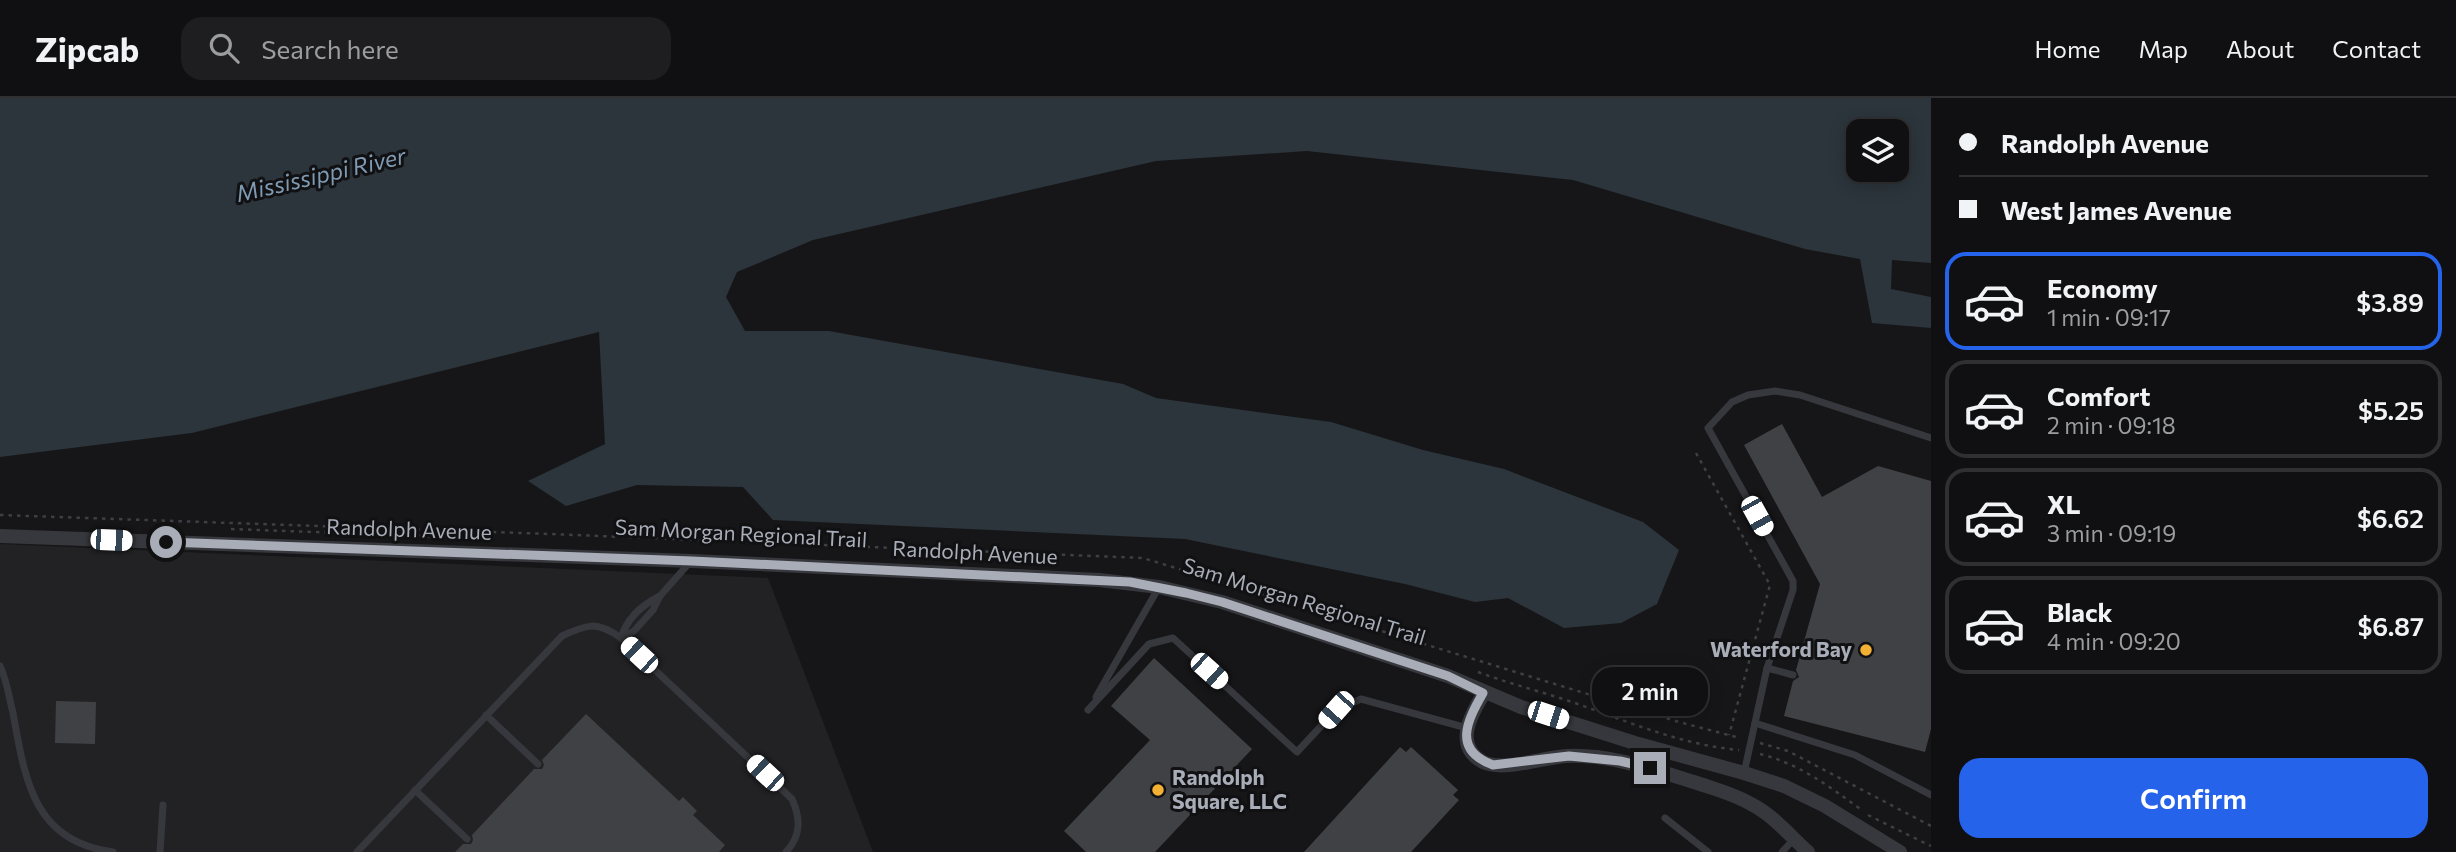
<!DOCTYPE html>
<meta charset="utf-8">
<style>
body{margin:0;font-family:Commissioner,sans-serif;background:#1e1e20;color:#f1f3f6;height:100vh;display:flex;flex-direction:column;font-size:26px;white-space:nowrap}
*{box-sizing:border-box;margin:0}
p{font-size:23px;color:#9c9d9f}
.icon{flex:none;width:38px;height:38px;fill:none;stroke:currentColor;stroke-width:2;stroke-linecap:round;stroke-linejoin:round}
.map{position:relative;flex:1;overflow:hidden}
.sheet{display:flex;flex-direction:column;background:#101012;width:525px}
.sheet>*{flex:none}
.guide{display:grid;align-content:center;height:154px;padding:0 28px;background:#101012}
.controls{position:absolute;left:1846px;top:21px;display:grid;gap:14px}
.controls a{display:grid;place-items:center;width:63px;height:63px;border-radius:14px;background:#101012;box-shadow:0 4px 18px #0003,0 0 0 2px #303032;font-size:35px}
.end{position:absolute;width:32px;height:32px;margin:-16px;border:9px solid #a8adb8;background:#111;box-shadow:0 0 0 4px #111}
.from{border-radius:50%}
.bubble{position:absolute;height:49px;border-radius:21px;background:#101012;box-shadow:0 4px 18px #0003,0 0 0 2px #303032;font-size:23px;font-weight:600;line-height:49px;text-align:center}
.car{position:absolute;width:21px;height:42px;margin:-21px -10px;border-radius:9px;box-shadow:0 0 5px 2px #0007;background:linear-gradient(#fff 24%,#345 0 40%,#fff 0 76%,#345 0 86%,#fff 0)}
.guide b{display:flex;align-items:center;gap:24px;height:66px;font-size:26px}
.guide b+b{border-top:2px solid #303032}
.guide i{width:18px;height:18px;background:#f1f3f6}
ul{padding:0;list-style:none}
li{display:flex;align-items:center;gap:21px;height:98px;margin:0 14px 10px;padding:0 14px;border:4px solid #303032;border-radius:21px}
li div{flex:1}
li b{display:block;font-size:26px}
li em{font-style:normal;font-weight:600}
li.on{border-color:#2563eb}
li>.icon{width:63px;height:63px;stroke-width:1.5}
.primary-button{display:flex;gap:14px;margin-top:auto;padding:14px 28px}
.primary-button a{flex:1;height:80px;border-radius:21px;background:#2563eb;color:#fff;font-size:28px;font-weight:600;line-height:80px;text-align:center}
header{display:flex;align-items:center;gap:42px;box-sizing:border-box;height:98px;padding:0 35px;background:#101012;border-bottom:2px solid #303032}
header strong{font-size:33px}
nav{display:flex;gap:38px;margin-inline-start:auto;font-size:24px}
.search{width:490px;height:63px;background:#1e1e20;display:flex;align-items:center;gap:18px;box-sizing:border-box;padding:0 24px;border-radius:21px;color:#9c9d9f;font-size:26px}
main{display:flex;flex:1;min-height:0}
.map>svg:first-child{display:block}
.built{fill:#222225}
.water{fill:#2c353c;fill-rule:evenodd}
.building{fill:#404145}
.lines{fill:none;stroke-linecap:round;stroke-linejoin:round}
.path{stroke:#3d3f44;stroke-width:2.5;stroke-dasharray:3.5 5;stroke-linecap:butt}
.lane{stroke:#37383d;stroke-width:7}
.street{stroke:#37383d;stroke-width:14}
.route{stroke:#a8adb8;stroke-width:9}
.poi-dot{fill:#f2b134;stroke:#111113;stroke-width:2.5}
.labels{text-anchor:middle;stroke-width:6;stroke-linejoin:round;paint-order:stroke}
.street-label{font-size:21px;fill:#a8adb8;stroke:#111113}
.poi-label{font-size:21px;font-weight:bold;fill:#a8adb8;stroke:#111113;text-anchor:end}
.water-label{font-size:23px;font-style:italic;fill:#7f9bb3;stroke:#111113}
</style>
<header>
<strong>Zipcab</strong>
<div class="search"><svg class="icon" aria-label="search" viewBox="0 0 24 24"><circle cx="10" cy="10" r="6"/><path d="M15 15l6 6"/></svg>Search here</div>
<nav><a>Home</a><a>Map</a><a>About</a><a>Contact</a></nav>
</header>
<main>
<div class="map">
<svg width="1931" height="754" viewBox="0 0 1931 754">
<rect width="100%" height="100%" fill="#161618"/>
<!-- built -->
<polygon class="built" points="0,446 768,480 873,754 0,754"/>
<!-- water -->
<path class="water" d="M0 0H1931V165L1892 162 1891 191 1931 199V230L1872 225 1860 161 1805 151 1573 82 1307 53 1156 63 813 142 737 174 726 199 745 233H829L1123 286 1156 300 1331 324 1423 352 1504 371 1643 424 1679 452 1657 506 1621 525 1564 530 1508 500 1475 504 1405 486 1185 441 773 422 743 389 637 387 566 408 528 383 605 346 599 234 192 335 0 359ZM1897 33V72H1858V33Z"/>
<!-- building -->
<g class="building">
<polygon points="1782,326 1822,399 1878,368 1931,383 1931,631 1925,654 1784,618 1793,583 1799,579 1796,572 1820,486 1744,347"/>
<polygon points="1154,560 1252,651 1155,754 1086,754 1064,733 1150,642 1111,608"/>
<polygon points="56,603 96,604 95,646 55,645"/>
<polygon points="586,616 679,703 683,699 697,713 693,717 725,747 719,754 455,754 463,746 471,746 473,742 472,737 534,671 542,671 544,667 542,662"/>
<polygon points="1400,649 1406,654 1411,649 1458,692 1453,697 1459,702 1411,754 1304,754"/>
</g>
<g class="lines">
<!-- path -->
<g class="path">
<polyline points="1696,355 1770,487 1729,637"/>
<polyline points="0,417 550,436 1143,460 1679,624 1740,640"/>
<polyline points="231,431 476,440"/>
<path d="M1478 574C1510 586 1543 594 1575 605 1629 624 1682 647 1739 652"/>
<polyline points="1760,645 1788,653 1931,728"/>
<path d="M1760 656C1800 666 1830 689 1863 713"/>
<polyline points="1868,717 1931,748"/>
</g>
<!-- lane -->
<g class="lane">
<polyline points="621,540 634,533 653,512 660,498 691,463"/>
<path d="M621 540C627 520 642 507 660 498"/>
<path d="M0 568C7 583 9 599 13 615 25 681 33 744 113 754"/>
<polyline points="1767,570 1793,577"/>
<polyline points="1096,599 1159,489"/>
<polyline points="1088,612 1149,546 1173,540 1297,654 1336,612 1361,601 1467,630"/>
<polyline points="486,617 538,666"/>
<polyline points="1755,625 1855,657 1931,697"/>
<polyline points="1744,675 1767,570 1793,492 1793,483 1708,330 1732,304 1748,297 1775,293 1800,297 1931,340"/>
<polyline points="415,692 467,741"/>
<polyline points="1665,720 1708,754"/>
<polyline points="160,754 163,707"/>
<path d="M357 754 562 538C587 526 597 523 621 540L792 701C801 721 801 738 786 754"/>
<polyline points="1782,754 1794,741"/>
</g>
<!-- street -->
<g class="street">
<polyline points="0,438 692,463 1099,482 1159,489 1222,504 1448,578 1521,609 1635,645 1744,675 1784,688 1825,708 1900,754"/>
<path d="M1484 595C1471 616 1453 648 1483 664 1504 674 1544 659 1567 658 1611 656 1655 672 1697 685 1715 691 1734 696 1751 706 1773 717 1790 738 1808 754"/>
</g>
</g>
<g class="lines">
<!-- route -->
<path class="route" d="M166 444 692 463 1130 484 1186 495 1222 504 1448 578 1483 595C1467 623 1452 652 1493 667L1569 658 1620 663 1650 670"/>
</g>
<!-- markers -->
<g class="poi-dot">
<circle cx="1866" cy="552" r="7"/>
<circle cx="1158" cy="692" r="7"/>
</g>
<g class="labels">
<!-- street labels -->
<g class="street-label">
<text transform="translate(409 432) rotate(2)" y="7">Randolph Avenue</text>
<text transform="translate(741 436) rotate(3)" y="7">Sam Morgan Regional Trail</text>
<text transform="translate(975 455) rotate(3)" y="7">Randolph Avenue</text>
<text transform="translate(1304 504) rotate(17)" y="7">Sam Morgan Regional Trail</text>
</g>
<!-- poi labels -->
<g class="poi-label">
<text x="1852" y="559">Waterford Bay</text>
<text x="1172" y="687" text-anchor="start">Randolph<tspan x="1172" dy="24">Square, LLC</tspan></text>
</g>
<!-- water labels -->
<g class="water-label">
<text transform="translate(321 77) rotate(-13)" y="8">Mississippi River</text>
</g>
</g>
</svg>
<div class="controls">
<a><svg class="icon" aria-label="layers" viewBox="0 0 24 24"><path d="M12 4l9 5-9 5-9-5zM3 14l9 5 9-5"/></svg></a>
</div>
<i class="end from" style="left:166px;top:444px"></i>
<i class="end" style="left:1650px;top:670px"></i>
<div class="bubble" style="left:1592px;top:569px;width:116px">2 min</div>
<i class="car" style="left:1757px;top:418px;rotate:151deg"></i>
<i class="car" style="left:111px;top:442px;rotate:92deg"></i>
<i class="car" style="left:639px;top:557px;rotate:313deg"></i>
<i class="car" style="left:1209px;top:573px;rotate:132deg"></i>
<i class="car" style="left:1336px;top:612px;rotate:222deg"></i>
<i class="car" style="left:1548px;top:617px;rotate:108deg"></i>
<i class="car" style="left:765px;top:675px;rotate:313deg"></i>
</div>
<section class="sheet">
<div class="guide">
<b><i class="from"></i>Randolph Avenue</b>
<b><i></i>West James Avenue</b>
</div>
<ul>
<li class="on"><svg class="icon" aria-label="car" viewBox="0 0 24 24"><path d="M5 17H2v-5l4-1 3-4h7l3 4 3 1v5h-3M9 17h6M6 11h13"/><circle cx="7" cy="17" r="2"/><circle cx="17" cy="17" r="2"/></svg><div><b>Economy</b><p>1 min · 09:17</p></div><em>$3.89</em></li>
<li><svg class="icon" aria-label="car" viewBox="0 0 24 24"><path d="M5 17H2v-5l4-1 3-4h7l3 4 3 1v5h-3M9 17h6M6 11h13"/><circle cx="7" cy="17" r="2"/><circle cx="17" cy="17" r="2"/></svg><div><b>Comfort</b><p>2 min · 09:18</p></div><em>$5.25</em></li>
<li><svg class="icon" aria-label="car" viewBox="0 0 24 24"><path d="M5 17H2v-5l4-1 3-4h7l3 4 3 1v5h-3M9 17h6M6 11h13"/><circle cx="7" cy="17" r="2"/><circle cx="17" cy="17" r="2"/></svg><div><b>XL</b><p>3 min · 09:19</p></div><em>$6.62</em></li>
<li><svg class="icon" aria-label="car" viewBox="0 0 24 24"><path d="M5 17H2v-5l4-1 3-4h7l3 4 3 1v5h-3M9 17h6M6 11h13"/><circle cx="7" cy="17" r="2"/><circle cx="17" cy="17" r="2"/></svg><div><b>Black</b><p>4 min · 09:20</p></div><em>$6.87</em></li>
</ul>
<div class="primary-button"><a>Confirm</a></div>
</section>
</main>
